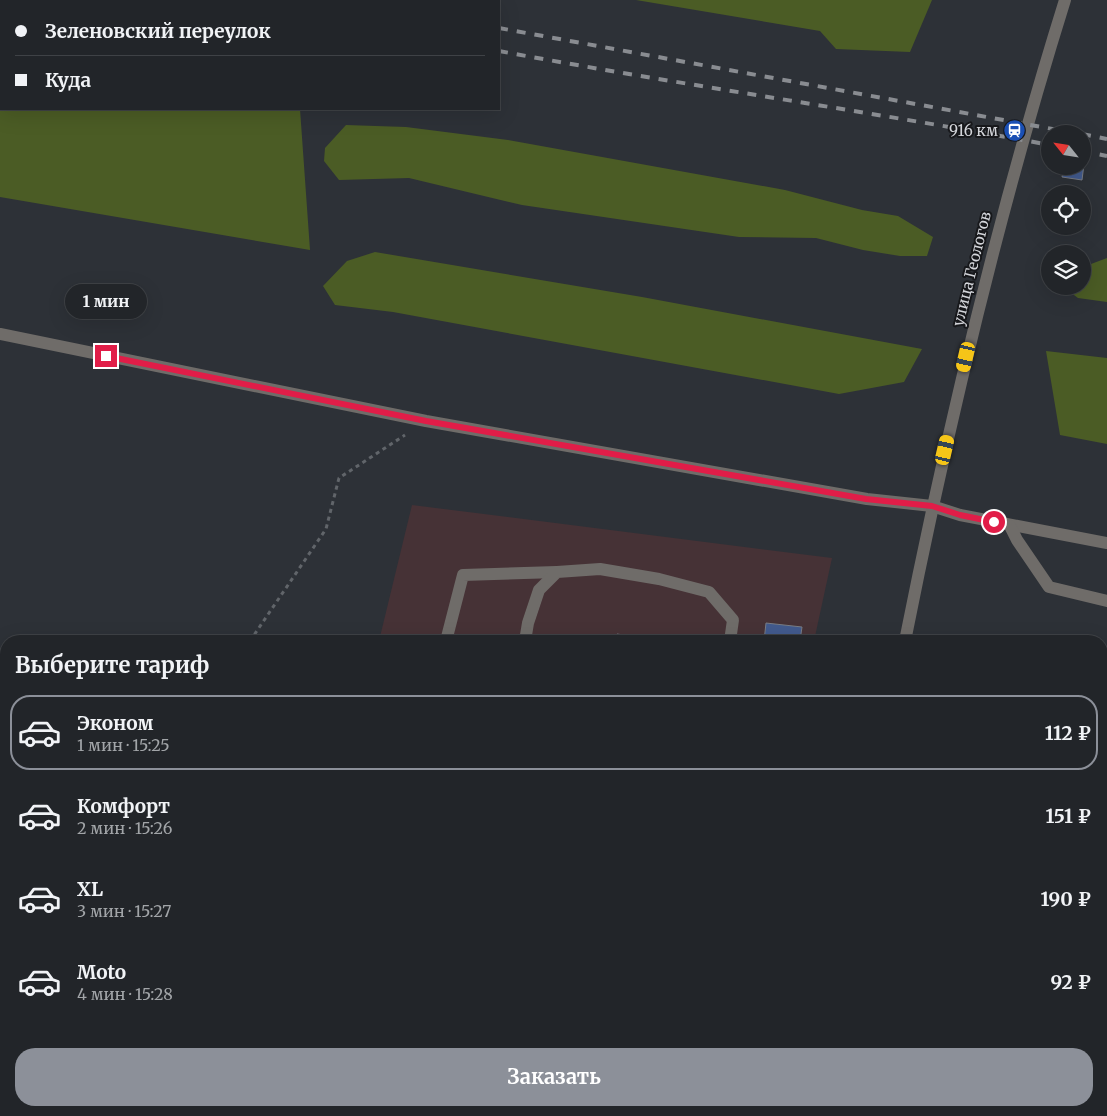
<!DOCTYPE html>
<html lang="ru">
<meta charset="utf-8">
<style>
body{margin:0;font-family:Merriweather,serif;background:#2e3135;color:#f1f3f6;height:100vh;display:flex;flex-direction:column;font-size:19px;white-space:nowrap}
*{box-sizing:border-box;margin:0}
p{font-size:16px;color:#a2a5a8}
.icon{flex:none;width:28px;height:28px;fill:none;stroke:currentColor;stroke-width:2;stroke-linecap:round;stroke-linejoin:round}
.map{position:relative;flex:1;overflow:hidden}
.side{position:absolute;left:0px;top:635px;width:1108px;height:481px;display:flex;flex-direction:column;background:#222529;border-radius:20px 20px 0 0;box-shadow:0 5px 20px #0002,0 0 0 1px #3f4246}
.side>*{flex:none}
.hud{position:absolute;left:0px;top:0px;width:500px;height:110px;box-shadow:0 5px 20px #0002,0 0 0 1px #3f4246;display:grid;align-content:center;height:110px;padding:0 15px;background:#222529}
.needle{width:32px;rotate:300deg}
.fabs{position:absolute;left:1041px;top:125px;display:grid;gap:10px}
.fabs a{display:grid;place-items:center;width:50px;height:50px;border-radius:50%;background:#222529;box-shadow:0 5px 20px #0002,0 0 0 1px #3f4246;font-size:25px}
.end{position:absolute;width:22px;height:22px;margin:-11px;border:6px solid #e11d48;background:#fff;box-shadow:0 0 0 2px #fff}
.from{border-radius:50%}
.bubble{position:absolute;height:35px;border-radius:18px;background:#222529;box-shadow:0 5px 20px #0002,0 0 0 1px #3f4246;font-size:16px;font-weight:700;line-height:35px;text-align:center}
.car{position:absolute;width:15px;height:30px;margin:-15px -8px;border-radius:6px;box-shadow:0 0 4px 1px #0007;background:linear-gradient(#f5c518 24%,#345 0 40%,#f5c518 0 76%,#345 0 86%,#f5c518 0)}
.hud b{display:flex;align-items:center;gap:18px;height:48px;font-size:19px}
.hud b+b{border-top:1px solid #3f4246}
.hud i{width:12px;height:12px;background:#f1f3f6}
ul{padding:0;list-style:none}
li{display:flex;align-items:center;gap:15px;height:75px;margin:0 10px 8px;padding:0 5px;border:2px solid transparent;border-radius:20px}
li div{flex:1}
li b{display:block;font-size:19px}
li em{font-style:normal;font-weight:700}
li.active{border-color:#8c9099}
li>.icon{width:45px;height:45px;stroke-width:1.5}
h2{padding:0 15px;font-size:22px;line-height:60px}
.primary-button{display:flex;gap:10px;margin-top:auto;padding:10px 15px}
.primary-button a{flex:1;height:58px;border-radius:20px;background:#8c9099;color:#fff;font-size:20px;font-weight:700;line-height:58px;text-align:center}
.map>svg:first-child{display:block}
.industrial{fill:#463236}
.green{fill:#4b5c25}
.building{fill:#425a8d;stroke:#787c84}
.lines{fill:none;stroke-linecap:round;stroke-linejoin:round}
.path{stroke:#61656a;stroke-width:3;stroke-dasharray:4 4;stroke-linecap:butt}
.minor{stroke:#6f6c69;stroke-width:12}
.rail{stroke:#898c91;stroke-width:4;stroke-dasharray:9 9;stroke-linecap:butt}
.route{stroke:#e11d48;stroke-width:6}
.labels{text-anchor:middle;stroke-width:4;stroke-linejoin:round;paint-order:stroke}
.poi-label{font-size:15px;fill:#d3d5da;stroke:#17181b;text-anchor:end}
.street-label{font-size:15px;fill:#d3d5da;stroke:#17181b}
</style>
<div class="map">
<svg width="1107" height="1116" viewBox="0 0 1107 1116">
<rect width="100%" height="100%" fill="#2d3137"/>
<!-- industrial -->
<g class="industrial">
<polygon points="412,505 832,558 814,641 379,641"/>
<polygon points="1101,721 1107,722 1107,1116 939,1116 940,1110 1101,1110"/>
</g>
<!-- green -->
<g class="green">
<polygon points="636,0 932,0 910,52 836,49 820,31"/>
<polygon points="0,59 1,109 300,109 310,250 0,197"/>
<polygon points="346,125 406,127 508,140 785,190 862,210 898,216 933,237 927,256 900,256 863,250 816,238 739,237 522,205 409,178 339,180 324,161 325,148"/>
<polygon points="375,252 642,297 922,349 904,382 839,394 393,312 335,305 323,286 347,261"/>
<polygon points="1107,258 1107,302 1078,298 1062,286 1082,286 1083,267"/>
<polygon points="1046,351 1107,358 1107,444 1060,435"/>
<polygon points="38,1110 557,1110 611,1116 36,1116"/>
</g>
<!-- building -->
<g class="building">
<polygon points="1082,163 1084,164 1082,180 1062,177 1064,166 1082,166"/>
<polygon points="766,623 802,627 800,641 764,641"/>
<polygon points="617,634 659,641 616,641"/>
<polygon points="1101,822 1107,823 1107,998 1101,998"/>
</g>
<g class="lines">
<!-- path -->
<g class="path">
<polyline points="250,641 326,529 339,478 405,435"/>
<polyline points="0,967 6,960"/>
</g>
<!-- minor -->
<g class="minor">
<polyline points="0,334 426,421 867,499 932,506 960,515 1107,543"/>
<polyline points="1010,526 1017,540 1049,587 1107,601"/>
<polyline points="446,641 463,575 557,572"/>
<polyline points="525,641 528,623 539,590 557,572 600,569 659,579 709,592 733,620 730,641"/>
<path d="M905 641C948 425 999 211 1065 0"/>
<polyline points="1101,758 1107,758"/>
<polyline points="829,1116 830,1110"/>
</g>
<!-- rail -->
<g class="rail">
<polyline points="225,0 232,1"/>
<polyline points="343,0 350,1"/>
<polyline points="499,28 1080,134"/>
<path d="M499 51C682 85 867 111 1050 145"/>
<polyline points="1082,134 1107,139"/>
<polyline points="1082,151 1107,156"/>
</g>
</g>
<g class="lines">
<!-- route -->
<polyline class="route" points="106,356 426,421 866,499 932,506 960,515 994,522"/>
</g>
<!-- icons -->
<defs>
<symbol id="station-disc" viewBox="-11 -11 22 22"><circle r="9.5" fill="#1a4fb4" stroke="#17181b"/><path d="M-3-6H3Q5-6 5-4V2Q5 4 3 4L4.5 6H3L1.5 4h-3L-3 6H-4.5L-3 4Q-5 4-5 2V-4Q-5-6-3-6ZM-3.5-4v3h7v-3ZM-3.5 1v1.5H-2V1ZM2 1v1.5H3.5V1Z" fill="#fff"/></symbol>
</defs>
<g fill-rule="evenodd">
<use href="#station-disc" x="1002" y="118" width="25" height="25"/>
</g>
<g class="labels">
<!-- poi labels -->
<g class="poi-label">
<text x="998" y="136">916 км</text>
</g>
<!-- street labels -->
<g class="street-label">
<text transform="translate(972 269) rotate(-76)" y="5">улица Геологов</text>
</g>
</g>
</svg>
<div class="fabs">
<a><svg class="needle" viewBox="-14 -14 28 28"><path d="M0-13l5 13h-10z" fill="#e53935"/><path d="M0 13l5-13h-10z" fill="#a2a5a8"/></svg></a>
<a><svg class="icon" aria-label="locate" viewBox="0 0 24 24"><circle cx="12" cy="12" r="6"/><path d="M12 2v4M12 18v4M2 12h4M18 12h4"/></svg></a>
<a><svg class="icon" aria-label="layers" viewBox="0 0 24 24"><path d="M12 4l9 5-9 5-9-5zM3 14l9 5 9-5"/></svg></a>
</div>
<i class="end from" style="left:994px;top:522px"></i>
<i class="end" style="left:106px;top:356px"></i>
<div class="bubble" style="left:65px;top:284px;width:82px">1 мин</div>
<i class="car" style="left:966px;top:357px;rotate:193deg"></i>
<i class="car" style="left:945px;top:450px;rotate:13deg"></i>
<div class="hud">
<b><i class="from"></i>Зеленовский переулок</b>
<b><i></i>Куда</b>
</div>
<section class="side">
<h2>Выберите тариф</h2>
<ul>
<li class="active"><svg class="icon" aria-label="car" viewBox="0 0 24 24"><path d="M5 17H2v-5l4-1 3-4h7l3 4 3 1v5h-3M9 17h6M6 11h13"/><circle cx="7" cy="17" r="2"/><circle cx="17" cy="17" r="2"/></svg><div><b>Эконом</b><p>1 мин · 15:25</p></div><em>112 ₽</em></li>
<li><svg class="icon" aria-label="car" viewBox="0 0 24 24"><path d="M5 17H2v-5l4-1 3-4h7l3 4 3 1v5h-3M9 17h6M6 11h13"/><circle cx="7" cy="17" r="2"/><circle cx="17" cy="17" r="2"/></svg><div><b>Комфорт</b><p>2 мин · 15:26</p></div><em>151 ₽</em></li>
<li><svg class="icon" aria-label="car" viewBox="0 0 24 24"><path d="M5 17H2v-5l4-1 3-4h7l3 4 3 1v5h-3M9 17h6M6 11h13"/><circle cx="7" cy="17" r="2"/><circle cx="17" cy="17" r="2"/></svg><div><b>XL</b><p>3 мин · 15:27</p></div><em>190 ₽</em></li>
<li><svg class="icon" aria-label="car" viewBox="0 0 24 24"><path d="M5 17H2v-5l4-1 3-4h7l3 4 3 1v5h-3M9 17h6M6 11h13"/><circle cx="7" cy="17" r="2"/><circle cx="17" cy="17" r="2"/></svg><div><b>Moto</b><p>4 мин · 15:28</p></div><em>92 ₽</em></li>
</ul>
<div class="primary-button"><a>Заказать</a></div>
</section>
</div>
